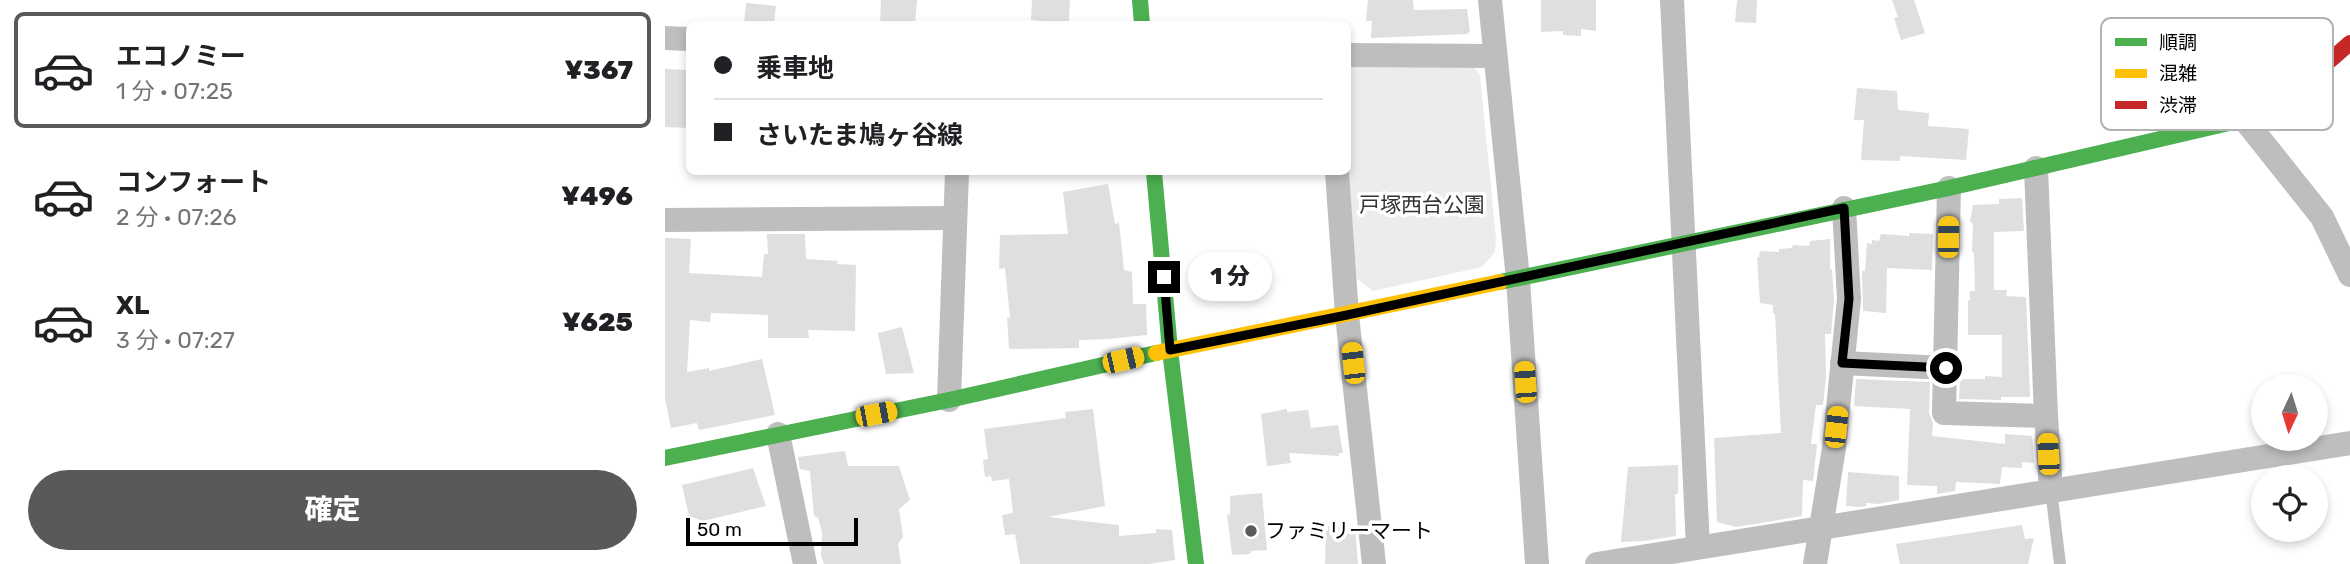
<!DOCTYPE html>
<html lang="ja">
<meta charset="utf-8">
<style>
body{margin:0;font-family:Rubik,"Noto Sans JP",sans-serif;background:#f2f2f2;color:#202124;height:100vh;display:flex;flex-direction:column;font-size:26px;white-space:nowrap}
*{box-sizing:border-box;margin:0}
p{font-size:23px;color:#757577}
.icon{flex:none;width:38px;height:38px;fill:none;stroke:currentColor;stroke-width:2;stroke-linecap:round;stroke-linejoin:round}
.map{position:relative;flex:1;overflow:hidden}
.sheet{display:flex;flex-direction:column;background:#fff;width:665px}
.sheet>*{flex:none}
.hud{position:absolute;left:21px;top:21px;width:665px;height:154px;border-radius:10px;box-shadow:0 4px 10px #0003;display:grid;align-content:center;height:154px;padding:0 28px;background:#fff}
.needle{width:46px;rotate:184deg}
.buttons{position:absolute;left:1586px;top:374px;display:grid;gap:14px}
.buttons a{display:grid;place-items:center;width:77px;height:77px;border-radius:50%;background:#fff;box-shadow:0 4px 10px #0003;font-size:35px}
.scale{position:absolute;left:21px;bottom:18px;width:172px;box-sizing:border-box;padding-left:7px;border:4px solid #000;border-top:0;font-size:19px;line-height:24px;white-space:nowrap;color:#000;-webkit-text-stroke:5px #fff;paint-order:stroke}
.end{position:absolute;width:32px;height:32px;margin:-16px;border:9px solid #000;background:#fff;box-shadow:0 0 0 4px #fff}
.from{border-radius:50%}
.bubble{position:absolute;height:49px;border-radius:24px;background:#fff;box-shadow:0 4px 10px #0003;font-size:23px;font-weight:800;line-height:49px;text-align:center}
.car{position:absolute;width:21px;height:42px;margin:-21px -10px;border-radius:9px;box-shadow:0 0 5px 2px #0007;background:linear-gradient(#f5c518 24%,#345 0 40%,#f5c518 0 76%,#345 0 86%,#f5c518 0)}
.hud b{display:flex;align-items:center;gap:24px;height:66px;font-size:26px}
.hud b+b{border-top:2px solid #e0e0e0}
.hud i{width:18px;height:18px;background:#202124}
ul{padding:12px 0 0;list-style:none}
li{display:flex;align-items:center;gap:21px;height:116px;margin:0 14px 10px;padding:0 14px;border:4px solid transparent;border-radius:10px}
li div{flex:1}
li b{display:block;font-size:26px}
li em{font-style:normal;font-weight:800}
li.selected{border-color:#595959}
li>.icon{width:63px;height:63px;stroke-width:1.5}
.action{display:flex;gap:14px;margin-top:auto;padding:14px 28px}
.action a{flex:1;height:80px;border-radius:42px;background:#595959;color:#fff;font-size:28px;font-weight:800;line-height:80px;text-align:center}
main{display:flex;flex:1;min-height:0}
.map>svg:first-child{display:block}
.green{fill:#ececec}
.building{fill:#dfdfdf}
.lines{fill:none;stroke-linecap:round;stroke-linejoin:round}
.lane{stroke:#bebebe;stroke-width:12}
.street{stroke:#bebebe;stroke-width:24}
.fast{stroke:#4caf50;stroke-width:16}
.slow{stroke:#ffc107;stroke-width:16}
.jam{stroke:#c62828;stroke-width:16}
.route{stroke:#000;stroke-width:9}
.poi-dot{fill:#595959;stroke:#fff;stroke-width:2.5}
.labels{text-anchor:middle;stroke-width:7;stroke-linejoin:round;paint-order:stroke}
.park-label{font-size:21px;fill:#333;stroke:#fff}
.poi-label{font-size:21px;fill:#000;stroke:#fff;text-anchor:start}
.key{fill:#fff;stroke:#b2b2b2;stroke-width:2}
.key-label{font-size:19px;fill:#000}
</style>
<main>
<section class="sheet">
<ul>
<li class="selected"><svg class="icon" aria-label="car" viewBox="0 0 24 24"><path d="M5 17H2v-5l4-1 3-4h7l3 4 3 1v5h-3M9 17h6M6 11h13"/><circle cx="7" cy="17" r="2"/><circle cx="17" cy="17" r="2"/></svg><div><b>エコノミー</b><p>1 分 · 07:25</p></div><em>¥367</em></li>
<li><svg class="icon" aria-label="car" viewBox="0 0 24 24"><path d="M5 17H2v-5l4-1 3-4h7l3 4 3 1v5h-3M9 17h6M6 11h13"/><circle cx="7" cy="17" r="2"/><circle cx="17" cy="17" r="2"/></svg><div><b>コンフォート</b><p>2 分 · 07:26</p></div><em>¥496</em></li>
<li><svg class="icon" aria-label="car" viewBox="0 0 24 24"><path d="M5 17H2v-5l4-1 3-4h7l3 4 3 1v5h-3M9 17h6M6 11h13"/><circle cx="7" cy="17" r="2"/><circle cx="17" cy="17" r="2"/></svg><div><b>XL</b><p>3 分 · 07:27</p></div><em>¥625</em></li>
</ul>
<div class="action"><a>確定</a></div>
</section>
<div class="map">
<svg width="1685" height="564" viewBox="0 0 1685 564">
<rect width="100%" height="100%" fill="#fff"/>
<!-- green -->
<polygon class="green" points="682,66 808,66 815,75 831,239 830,252 817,267 708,291 692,279 682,172"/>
<!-- building -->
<g class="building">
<polygon points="216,0 252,0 250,24 215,24"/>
<polygon points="367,0 405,0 404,23 366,20"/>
<polygon points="703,0 748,0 749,10 802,9 805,31 802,34 706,38 707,21 701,21"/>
<polygon points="876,0 931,0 931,31 916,29 916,36 898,35 898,31 876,32"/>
<polygon points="1072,0 1092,0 1091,23 1070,22"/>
<polygon points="1227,0 1249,0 1260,33 1236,40 1229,18 1233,17"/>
<polygon points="81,3 111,6 109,24 79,24"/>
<polygon points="0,69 24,70 24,128 0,127"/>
<polygon points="1192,88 1232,91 1233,110 1264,113 1263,126 1304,129 1301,160 1235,156 1235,161 1196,160 1199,120 1189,120"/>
<polygon points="443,184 450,224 454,223 459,270 467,272 468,304 481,304 482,335 442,339 414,340 414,348 344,349 342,317 345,318 340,268 334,269 335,235 403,234 398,192"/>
<polygon points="1357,198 1359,231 1329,232 1329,290 1342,290 1341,296 1361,297 1365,397 1336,397 1336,400 1294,399 1295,379 1320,379 1320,376 1337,377 1337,335 1303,335 1303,301 1305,300 1305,291 1310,291 1309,253 1307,252 1308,224 1305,221 1308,205 1334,204 1334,199"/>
<polygon points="1244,233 1268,234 1267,270 1222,268 1221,313 1198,311 1197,271 1200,271 1202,243 1207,244 1207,240 1214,241 1216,234 1244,236"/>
<polygon points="102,234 140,234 141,259 173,261 172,264 191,265 190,331 143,330 144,338 103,338 103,315 46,313 45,322 25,320 22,372 44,368 44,371 97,359 110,415 34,430 32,423 6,428 0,399 0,238 26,239 24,273 97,277 99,254 103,254"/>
<polygon points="1165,239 1165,269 1167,269 1169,299 1166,334 1160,334 1161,377 1158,405 1151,405 1146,444 1152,444 1148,481 1138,480 1137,516 1071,527 1052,522 1049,438 1116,433 1110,314 1108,313 1108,305 1095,303 1092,258 1094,257 1095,251 1114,252 1114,249 1127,248 1128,245 1144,246 1145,241"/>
<polygon points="237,327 249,373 221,374 213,333"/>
<polygon points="1191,379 1265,382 1264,413 1268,423 1267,436 1340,444 1340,434 1367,436 1369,463 1357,462 1357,468 1337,467 1335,484 1291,482 1290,491 1272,494 1272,486 1242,485 1245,409 1189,406"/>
<polygon points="428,409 440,506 383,517 454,525 454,536 491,533 491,529 507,530 510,560 484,564 355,564 350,534 340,535 337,515 348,513 344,479 327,481 326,476 320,477 318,460 323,459 319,429 401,418 400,412"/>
<polygon points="622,409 622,412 643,410 646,428 673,425 678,453 674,453 674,456 624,453 626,463 602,466 596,414"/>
<polygon points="180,451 183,466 234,466 245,500 234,509 238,537 233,544 236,564 159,564 156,556 157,532 153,518 149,516 145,471 135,469 133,457"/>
<polygon points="1013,465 1013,494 1010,494 1011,536 979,541 956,542 963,467"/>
<polygon points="88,468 101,506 38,521 24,516 17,485"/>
<polygon points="1183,472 1234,476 1234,500 1214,504 1201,503 1201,506 1195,507 1181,506"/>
<polygon points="597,493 602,550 586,551 585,554 567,555 562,514 565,515 565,496"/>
<polygon points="1357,525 1360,539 1369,538 1363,564 1235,564 1231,544"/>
<polygon points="663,526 690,528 693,564 660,564 661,531 663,531"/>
</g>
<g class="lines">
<!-- lane -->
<polyline class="lane" points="1386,490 1395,564"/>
<!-- street -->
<g class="street">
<polyline points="825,0 853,279 872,564"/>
<polyline points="1007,0 1033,547"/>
<polyline points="0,38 24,39"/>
<polyline points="682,55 830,56"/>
<polyline points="1579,119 1657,217 1685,275"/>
<polyline points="1371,168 1381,416 1386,490"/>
<polyline points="672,172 682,315 709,564"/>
<polyline points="1284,188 1279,413 1381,416"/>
<polyline points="0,220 290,218"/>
<polyline points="1177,363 1281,368"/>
<polyline points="284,400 292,172"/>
<polyline points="113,434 140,564"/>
<polyline points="932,564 1685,443"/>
<polyline points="1150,564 1169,448 1184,299 1179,208"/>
</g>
<!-- fast -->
<g class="fast">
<polyline points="475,0 477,24"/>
<polyline points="489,172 505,350 531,564"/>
<polyline points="835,282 1284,188 1564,123"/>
<polyline points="0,458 284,400 491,353"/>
</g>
<!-- slow -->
<polyline class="slow" points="491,353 835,282"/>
<!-- jam -->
<path class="jam" d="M1564 123C1609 112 1650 73 1685 43"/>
</g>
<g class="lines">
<!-- route -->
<polyline class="route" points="499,277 505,350 682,315 1179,208 1184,299 1177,363 1281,368"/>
</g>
<!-- markers -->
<circle class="poi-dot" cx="586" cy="531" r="7"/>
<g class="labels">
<!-- park labels -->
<g class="park-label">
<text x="757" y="212">戸塚西台公園</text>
</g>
<!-- poi labels -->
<g class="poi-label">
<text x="600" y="538">ファミリーマート</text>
</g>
</g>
<!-- legend -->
<rect x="1436" y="18" width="232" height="112" rx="10" class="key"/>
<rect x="1450" y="38" width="32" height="8" fill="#4caf50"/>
<rect x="1450" y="69" width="32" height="9" fill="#ffc107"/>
<rect x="1450" y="101" width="32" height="8" fill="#c62828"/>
<g class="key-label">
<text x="1494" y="49">順調</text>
<text x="1494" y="80">混雑</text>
<text x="1494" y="112">渋滞</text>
</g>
</svg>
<div class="buttons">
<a><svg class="needle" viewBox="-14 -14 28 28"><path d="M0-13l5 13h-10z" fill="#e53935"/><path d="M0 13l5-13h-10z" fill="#757577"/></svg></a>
<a><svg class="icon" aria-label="locate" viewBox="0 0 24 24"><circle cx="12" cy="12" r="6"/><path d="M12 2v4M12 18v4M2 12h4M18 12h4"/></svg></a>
</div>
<div class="scale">50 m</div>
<i class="end from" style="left:1281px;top:368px"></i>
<i class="end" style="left:499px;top:277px"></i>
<div class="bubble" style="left:523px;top:252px;width:84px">1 分</div>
<i class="car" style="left:1283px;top:237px;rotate:1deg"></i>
<i class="car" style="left:458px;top:360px;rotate:77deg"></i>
<i class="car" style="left:688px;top:363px;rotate:354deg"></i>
<i class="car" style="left:860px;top:382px;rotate:356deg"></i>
<i class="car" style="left:211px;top:414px;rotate:79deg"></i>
<i class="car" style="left:1171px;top:427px;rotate:6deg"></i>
<i class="car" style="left:1383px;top:454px;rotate:357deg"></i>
<div class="hud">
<b><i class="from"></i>乗車地</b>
<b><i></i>さいたま鳩ヶ谷線</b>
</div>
</div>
</main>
